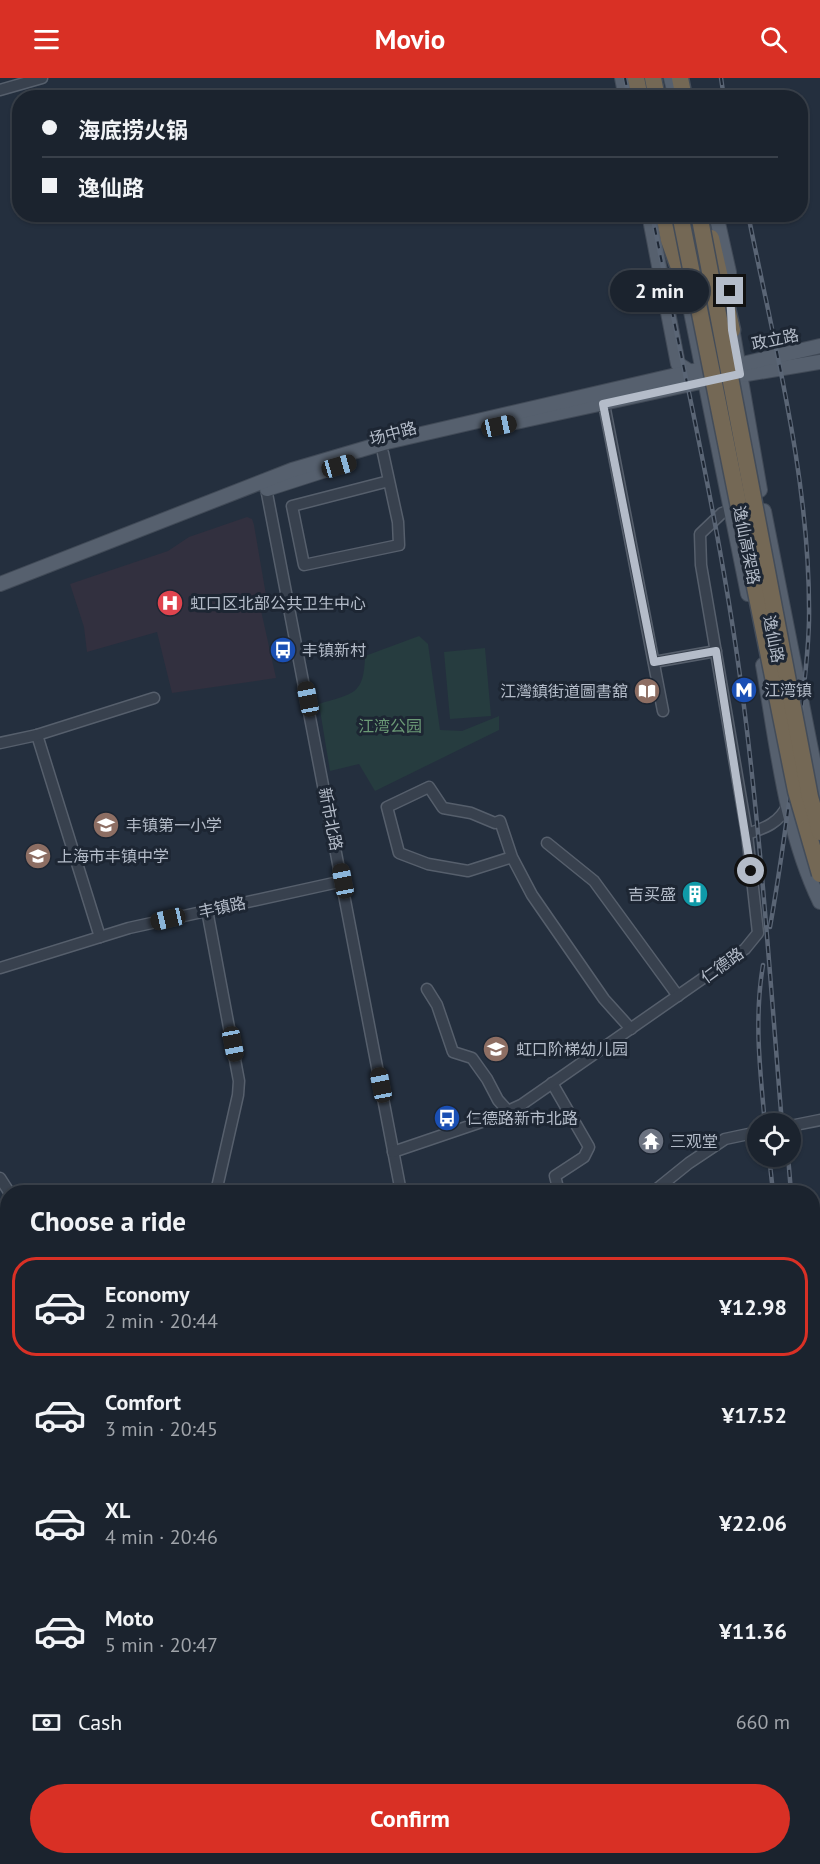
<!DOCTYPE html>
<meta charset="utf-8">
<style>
body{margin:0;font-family:"PT Sans","Noto Sans SC",sans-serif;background:#282f3a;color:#f1f3f6;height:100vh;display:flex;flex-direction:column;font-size:22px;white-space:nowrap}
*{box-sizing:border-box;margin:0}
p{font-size:20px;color:#a0a4aa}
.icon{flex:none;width:33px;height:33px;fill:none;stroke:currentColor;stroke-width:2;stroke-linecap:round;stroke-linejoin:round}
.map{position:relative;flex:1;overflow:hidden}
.drawer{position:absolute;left:0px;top:1107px;width:820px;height:680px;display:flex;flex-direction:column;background:#1b232e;border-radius:24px 24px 0 0;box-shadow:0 2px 4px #0004,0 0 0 2px #39404a}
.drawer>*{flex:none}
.hud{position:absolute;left:12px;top:12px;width:796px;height:132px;border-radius:24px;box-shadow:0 2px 4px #0004,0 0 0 2px #39404a;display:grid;align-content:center;height:132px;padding:0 30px;background:#1b232e}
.fabs{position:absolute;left:747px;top:1035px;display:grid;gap:12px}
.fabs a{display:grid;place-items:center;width:54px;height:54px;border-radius:50%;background:#1b232e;box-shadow:0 2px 4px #0004,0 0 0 2px #39404a;font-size:30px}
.end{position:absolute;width:27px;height:27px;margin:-14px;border:8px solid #b4bcc9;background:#111;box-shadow:0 0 0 3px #111}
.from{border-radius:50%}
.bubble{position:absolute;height:42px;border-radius:21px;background:#1b232e;box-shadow:0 2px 4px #0004,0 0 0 2px #39404a;font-size:20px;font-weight:700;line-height:42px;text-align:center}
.car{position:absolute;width:18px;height:36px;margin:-18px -9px;border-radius:8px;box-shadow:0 0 4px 2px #0007;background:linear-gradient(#222 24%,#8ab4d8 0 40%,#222 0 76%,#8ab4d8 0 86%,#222 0)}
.hud b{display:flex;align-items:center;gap:21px;height:57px;font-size:22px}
.hud b+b{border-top:2px solid #39404a}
.hud i{width:15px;height:15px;background:#f1f3f6}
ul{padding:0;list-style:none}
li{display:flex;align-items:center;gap:18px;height:99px;margin:0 12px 9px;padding:0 18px;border:3px solid transparent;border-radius:24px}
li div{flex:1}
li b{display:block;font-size:22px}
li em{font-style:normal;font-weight:700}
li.selected{border-color:#d93025}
li>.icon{width:54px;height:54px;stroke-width:1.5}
h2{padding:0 30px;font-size:27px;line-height:72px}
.pay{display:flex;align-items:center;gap:15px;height:66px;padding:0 30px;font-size:22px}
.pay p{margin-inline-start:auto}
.button{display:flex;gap:12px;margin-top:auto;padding:12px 30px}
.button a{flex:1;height:69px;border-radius:36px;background:#d93025;color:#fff;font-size:24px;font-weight:700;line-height:69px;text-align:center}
header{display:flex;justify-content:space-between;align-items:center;height:78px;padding:0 30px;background:#d93025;color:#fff;font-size:27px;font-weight:700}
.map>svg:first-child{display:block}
.medical{fill:#32303f}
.green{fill:#263c3f}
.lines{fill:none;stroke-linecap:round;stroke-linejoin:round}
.minor-casing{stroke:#565f6c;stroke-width:13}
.major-casing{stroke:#414a57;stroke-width:16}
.highway-casing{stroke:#434c59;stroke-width:19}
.minor{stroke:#38414e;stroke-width:10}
.major{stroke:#56606e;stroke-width:14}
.highway{stroke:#746855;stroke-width:16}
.rail-casing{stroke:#5a6575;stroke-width:4.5}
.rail{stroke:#1d2633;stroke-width:2;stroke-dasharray:7;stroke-linecap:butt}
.highway-bridge-casing{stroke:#434c59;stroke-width:19;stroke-linecap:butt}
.highway-bridge{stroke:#746855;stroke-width:16}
.route{stroke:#b4bcc9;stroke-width:8}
.labels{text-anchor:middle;stroke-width:6;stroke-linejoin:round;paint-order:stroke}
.street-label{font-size:16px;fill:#b4bcc9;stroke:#1d2633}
.poi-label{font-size:16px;fill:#b4bcc9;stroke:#1d2633;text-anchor:start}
.park-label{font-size:16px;fill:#6b9a76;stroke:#1d2633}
</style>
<header><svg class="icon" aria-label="menu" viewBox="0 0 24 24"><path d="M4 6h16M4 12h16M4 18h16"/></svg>Movio<svg class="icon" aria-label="search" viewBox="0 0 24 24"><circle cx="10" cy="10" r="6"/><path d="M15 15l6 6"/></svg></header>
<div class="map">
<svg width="820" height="1786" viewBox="0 0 820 1786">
<rect width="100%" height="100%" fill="#242f3e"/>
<!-- medical -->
<polygon class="medical" points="247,439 252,441 254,447 267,523 260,528 276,600 172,615 157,554 87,574 84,549 70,506 168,473 189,459"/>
<!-- green -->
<g class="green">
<path d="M419 558 428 566 440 652 462 653 499 638V652L375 713 359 686 330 693 319 626C353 615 364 618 365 578Z"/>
<polygon points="485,570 491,638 450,641 444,574"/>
</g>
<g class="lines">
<defs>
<g id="minor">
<polyline points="0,12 42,0"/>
<polyline points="604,326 663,633"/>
<polyline points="383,375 398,444 399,467 304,487 292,428 389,403"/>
<polyline points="265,405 401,1114"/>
<polyline points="654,584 716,573"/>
<polyline points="37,657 100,859"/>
<polyline points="0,665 37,657 154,620"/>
<path d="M747 756C765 750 780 745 788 726"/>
<polyline points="547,765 594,803 678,918"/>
<polyline points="512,779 500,743 495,745 471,735 443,730 429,709 387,729 399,775 428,786 468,793 512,779 532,817 604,921 631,951"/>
<polyline points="207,832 239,1003 238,1017 216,1114"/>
<polyline points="0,890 129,850 343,803"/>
<polyline points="427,911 437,927 453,974 472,980 487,1001 498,1022 509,1034"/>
<polyline points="552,1005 589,1069 584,1079 555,1098 559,1114"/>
<polyline points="790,1048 820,1042"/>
<polyline points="393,1074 493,1040 521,1027 745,871 758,855 747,756 701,487 700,456 722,435 736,430"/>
<polyline points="0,1100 9,1114"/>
<polyline points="653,1114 689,1085 725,1061 758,1054"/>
<polyline points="0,1308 8,1307"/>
<polyline points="0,1402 8,1401"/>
<polyline points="0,1507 8,1506"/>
<polyline points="0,1524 8,1523"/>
<polyline points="0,1535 8,1570"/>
<polyline points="0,1636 8,1634"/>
<polyline points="0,1689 8,1688"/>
<polyline points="124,1779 126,1786"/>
<polyline points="487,1779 489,1786"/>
<polyline points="792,1779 793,1786"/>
<polyline points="200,1784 225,1779"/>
<polyline points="65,1786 78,1779"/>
<polyline points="382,1786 415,1779"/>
</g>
<g id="major">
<polyline points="622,0 626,20"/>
<polyline points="671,0 676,20"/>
<polyline points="649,136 678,286 695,297"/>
<polyline points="716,136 729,194 730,219"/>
<polyline points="684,199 748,516"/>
<polyline points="731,244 760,412"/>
<polyline points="516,344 705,303 820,284"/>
<polyline points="267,411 329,391"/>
<polyline points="764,433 820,717"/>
<polyline points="0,506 292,392 387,364 702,291 738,287 820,268"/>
<path d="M763 587C777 666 785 751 820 824"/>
</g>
<g id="highway">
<polyline points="636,0 640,20"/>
<polyline points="653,0 657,20"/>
<polyline points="680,0 684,20"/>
<polyline points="664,136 669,162 686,209"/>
<polyline points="711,160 732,252"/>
</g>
</defs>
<!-- minor casing -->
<use href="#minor" class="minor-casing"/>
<!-- major casing -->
<use href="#major" class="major-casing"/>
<!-- highway casing -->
<use href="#highway" class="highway-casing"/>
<!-- minor -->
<use href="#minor" class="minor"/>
<!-- major -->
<use href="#major" class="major"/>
<!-- highway -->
<use href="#highway" class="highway"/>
<defs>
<g id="rail">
<polyline points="625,0 629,20"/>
<polyline points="721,0 724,20"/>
<path d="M652 136C684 295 721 453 742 613 761 757 770 901 782 1046"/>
<path d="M748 136C775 270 811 406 809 543 808 584 802 625 797 665 789 726 781 788 770 849"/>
<path d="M763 887C754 940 760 993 765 1046"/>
<polyline points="769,1078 773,1114"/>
<polyline points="788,1078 791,1114"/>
<polyline points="813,1292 820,1338"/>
<polyline points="820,1355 815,1406 820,1449"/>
</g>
</defs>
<!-- rail casing -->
<use href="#rail" class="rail-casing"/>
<!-- rail -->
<use href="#rail" class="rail"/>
<defs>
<g id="highway-bridge">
<polyline points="680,136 796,713 820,796"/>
<polyline points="699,136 810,719 820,754"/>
</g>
</defs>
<!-- highway-bridge casing -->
<use href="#highway-bridge" class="highway-bridge-casing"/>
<!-- highway-bridge -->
<use href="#highway-bridge" class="highway-bridge"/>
</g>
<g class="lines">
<!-- route -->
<polyline class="route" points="730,213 732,252 740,296 603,326 654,584 716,573 751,793"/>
</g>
<!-- icons -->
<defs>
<symbol id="hospital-disc" viewBox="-11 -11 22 22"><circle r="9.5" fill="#e0444e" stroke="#1d2633"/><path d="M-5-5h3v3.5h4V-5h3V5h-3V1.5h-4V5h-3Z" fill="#fff"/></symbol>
<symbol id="bus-disc" viewBox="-11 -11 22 22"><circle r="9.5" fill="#1a4fb4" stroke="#1d2633"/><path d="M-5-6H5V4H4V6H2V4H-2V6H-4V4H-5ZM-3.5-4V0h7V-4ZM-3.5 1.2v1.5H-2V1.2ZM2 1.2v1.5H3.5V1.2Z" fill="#fff"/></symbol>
<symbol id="metro-disc" viewBox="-11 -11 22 22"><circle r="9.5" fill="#1a4fb4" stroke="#1d2633"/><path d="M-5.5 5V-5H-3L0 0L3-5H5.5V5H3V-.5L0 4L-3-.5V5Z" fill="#fff"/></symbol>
<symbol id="library-disc" viewBox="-11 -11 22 22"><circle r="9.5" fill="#8d6e63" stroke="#1d2633"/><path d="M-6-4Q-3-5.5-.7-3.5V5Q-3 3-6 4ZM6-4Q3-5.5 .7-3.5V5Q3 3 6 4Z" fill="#fff"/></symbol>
<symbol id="school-disc" viewBox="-11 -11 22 22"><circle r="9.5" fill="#8d6e63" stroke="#1d2633"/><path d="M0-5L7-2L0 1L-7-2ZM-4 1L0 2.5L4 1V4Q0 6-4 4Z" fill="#fff"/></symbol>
<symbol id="building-disc" viewBox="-11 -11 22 22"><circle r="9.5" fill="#0f9aa8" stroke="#1d2633"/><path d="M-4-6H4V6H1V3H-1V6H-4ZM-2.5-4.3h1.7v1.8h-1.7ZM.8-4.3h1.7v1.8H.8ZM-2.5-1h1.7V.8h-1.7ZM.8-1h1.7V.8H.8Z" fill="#fff"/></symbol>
<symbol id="temple-disc" viewBox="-11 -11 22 22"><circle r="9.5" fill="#6b7280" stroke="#1d2633"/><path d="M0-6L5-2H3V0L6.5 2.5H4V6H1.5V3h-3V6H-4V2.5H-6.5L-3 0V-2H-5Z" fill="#fff"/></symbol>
</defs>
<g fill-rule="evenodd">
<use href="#hospital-disc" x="155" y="510" width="30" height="30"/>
<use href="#bus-disc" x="268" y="557" width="30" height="30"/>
<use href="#metro-disc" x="729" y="597" width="30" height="30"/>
<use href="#library-disc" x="632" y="598" width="30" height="30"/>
<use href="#school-disc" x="91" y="732" width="30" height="30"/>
<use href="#school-disc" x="23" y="763" width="30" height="30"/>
<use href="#building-disc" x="680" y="801" width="30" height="30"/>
<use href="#school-disc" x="481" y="956" width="30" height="30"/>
<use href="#bus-disc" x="432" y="1025" width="30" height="30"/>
<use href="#temple-disc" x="636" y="1048" width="30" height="30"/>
</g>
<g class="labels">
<!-- street labels -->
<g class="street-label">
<text transform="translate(775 261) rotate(-12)" y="6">政立路</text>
<text transform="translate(393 355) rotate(-15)" y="6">场中路</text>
<text transform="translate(747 467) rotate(79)" y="6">逸仙高架路</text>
<text transform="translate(774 561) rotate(79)" y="6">逸仙路</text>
<text transform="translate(331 741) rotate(79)" y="6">新市北路</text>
<text transform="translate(222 829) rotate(-12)" y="6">丰镇路</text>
<text transform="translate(722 887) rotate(-36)" y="6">仁德路</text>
</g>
<!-- poi labels -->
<g class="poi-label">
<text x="190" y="531">虹口区北部公共卫生中心</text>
<text x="302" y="578">丰镇新村</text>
<text x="764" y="618">江湾镇</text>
<text x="628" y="619" text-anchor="end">江灣鎮街道圖書舘</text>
<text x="126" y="753">丰镇第一小学</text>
<text x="57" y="784">上海市丰镇中学</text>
<text x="676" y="822" text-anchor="end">吉买盛</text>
<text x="516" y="977">虹口阶梯幼儿园</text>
<text x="466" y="1046">仁德路新市北路</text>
<text x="670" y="1069">三观堂</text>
</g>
<!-- park labels -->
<g class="park-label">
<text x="390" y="654">江湾公园</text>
</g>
</g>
</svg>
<div class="fabs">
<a><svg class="icon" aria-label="locate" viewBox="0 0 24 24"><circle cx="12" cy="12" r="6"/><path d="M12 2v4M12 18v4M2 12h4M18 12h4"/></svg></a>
</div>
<i class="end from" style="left:751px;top:793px"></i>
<i class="end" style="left:730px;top:213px"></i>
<div class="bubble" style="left:610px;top:192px;width:99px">2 min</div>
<i class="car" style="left:499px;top:348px;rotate:78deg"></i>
<i class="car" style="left:339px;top:388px;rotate:74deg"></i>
<i class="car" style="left:308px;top:621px;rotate:349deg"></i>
<i class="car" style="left:343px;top:803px;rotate:349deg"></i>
<i class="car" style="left:168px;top:841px;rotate:257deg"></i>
<i class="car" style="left:233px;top:966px;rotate:169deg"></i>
<i class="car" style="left:381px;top:1007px;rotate:349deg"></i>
<div class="hud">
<b><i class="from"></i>海底捞火锅</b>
<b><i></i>逸仙路</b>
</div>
<section class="drawer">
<h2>Choose a ride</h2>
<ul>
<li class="selected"><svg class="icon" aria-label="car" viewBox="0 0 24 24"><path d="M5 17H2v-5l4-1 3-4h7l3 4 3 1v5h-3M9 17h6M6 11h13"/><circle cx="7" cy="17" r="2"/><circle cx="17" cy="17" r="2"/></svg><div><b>Economy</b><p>2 min · 20:44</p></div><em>¥12.98</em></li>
<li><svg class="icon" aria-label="car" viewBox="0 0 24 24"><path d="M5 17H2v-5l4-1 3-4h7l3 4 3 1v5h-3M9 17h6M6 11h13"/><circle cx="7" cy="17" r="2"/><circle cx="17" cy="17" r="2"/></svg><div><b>Comfort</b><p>3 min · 20:45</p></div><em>¥17.52</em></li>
<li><svg class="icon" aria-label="car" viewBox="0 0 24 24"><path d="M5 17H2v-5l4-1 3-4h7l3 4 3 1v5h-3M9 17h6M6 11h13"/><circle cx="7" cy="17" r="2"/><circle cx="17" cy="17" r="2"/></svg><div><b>XL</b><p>4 min · 20:46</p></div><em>¥22.06</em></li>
<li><svg class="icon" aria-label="car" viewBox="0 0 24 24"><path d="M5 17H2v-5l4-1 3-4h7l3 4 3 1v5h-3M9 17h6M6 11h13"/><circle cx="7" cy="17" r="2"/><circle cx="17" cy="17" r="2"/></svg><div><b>Moto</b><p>5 min · 20:47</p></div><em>¥11.36</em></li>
</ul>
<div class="pay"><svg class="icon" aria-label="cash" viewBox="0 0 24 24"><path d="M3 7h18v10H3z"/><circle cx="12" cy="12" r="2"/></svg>Cash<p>660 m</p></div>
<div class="button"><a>Confirm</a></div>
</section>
</div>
